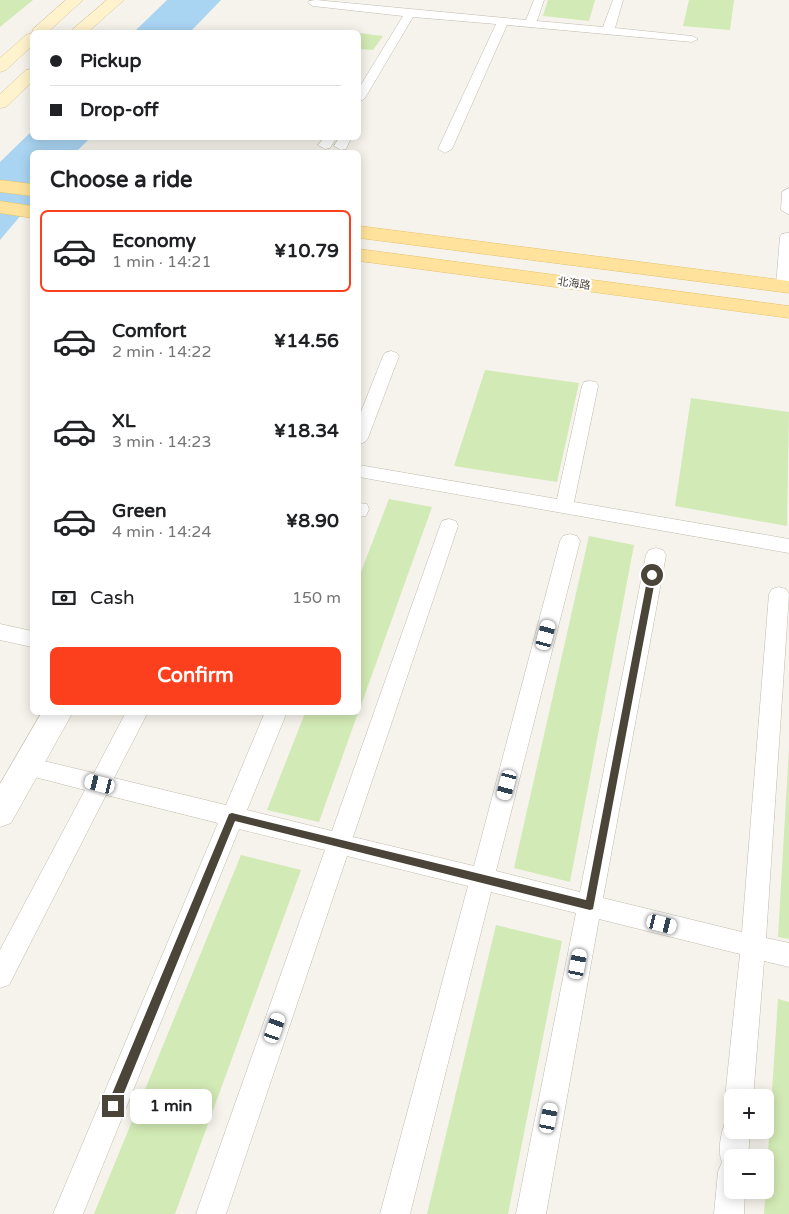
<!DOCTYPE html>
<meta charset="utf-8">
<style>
body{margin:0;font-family:"Varela Round","Noto Sans SC",sans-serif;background:#f2f2f2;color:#202124;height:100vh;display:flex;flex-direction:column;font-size:19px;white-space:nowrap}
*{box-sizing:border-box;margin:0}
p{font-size:16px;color:#757577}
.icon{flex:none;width:28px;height:28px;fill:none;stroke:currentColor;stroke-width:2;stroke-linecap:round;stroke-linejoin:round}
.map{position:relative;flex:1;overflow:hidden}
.drawer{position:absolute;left:30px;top:150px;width:331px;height:565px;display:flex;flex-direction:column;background:#fff;border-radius:8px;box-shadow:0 2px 12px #0003}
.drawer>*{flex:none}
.guide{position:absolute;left:30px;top:30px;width:331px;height:110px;border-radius:8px;box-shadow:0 2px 12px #0003;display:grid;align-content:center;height:110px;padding:0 20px;background:#fff}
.buttons{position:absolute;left:724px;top:1089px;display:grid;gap:10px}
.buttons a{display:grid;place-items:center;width:50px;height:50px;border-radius:8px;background:#fff;box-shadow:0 2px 12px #0003;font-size:25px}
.end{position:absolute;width:22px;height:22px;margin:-11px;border:6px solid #4b4439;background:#fff;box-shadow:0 0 0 2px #fff}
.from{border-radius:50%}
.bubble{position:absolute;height:35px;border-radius:8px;background:#fff;box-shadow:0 2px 12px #0003;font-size:16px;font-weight:700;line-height:35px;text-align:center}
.car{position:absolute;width:15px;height:30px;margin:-15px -8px;border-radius:6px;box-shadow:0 0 4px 1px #0007;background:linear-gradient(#fff 24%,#345 0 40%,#fff 0 76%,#345 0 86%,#fff 0)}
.guide b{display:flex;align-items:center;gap:18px;height:48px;font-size:19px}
.guide b+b{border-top:1px solid #e0e0e0}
.guide i{width:12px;height:12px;background:#202124}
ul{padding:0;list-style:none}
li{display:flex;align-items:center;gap:15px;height:82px;margin:0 10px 8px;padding:0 10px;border:2px solid transparent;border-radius:8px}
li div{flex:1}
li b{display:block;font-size:19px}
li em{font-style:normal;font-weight:700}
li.current{border-color:#fc3f1d}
li>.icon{width:45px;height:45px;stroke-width:1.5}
h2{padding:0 20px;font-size:22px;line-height:60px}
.pay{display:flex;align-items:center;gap:12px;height:55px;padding:0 20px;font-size:19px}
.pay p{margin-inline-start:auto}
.cta{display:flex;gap:10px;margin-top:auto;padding:10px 20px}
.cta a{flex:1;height:58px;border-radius:8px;background:#fc3f1d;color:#fff;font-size:20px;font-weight:700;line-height:58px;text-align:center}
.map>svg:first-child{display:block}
.green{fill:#d2eab5}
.water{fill:#a9d4f2}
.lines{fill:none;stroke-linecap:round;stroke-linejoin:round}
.service-casing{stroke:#c2bbae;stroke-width:1}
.minor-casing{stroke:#c2bbae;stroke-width:1}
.secondary-casing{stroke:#d6c79b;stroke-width:1}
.primary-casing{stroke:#e6c16a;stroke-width:1}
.service{fill:#fff;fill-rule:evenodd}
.minor{fill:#fff;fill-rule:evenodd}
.secondary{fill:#fff3cd;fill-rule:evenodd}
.primary{fill:#ffe39c;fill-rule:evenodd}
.route{fill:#4b4439}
.labels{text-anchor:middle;stroke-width:4.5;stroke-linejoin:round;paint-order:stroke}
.far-street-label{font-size:11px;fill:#4b4439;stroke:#fff}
</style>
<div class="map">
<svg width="789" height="1214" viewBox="0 0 789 1214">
<rect width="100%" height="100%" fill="#f6f3ec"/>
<!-- green -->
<g class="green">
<polygon points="0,0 33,0 0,27"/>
<polygon points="548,0 595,0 589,21 543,16"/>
<polygon points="689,0 734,0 730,30 683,26"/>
<polygon points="359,33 383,36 373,50 359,49"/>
<polygon points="485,370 579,383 557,482 454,466"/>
<polygon points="691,398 789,412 787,526 675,506"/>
<polygon points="389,499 432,507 359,711 359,577"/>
<polygon points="589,536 634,545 570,882 514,868"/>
<polygon points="305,713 358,713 319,822 267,810"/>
<polygon points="789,748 789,939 778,937"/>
<polygon points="241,855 301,870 175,1214 94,1214"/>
<polygon points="496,925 562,941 508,1214 427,1214"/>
<polygon points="778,999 789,1002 789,1214 764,1214"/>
</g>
<!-- water -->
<g class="water">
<polygon points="167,0 221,0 190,32 134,32"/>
<polygon points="32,131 32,138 90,138 76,152 32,152 32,202 0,240 0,162"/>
</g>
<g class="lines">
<defs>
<g id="service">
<polygon points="316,0 526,20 534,0 544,0 537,21 603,27 613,0 623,0 615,28 692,36 698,39 692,42 507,25 452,149 445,153 438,149 496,24 413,17 365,98 359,102 359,88 403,16 313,6 308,3 309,1"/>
<polygon points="324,138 336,138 330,148 325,149 318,145"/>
<polygon points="339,138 351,138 346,149 341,150 334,146"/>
<polygon points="789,188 789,214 788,214 781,210 782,192"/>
<polygon points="787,233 789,233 789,289 779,289 776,286 780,237 782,234"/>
<polygon points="391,351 397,353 399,356 368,438 365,442 359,444 359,417 383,356 385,353"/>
<polygon points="590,381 596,382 598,386 574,502 789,539 789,553 359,477 359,465 557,499 582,386 584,382"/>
<polygon points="359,503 367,504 369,509 366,516 359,517"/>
<polygon points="449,519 456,521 458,526 353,837 474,866 560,541 563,536 570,534 577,536 580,541 496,871 580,892 646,555 649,550 656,548 663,550 666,555 603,898 742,932 769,594 772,589 779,587 786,589 789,594 766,938 789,943 789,967 764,961 753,1098 732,1098 732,1109 729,1108 725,1098 740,954 599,919 546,1214 516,1214 576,913 491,892 410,1214 380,1214 468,886 347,856 226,1214 196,1214 325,850 239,829 83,1214 53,1214 218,823 106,795 9,985 0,988 0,950 85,790 19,773 16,766 19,759 27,757 94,773 126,712 148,712 114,778 226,805 265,712 287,712 247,810 332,831 440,526 442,521"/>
<polygon points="0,624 32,631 32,647 0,640"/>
<path d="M732 1118V1130H750L748 1158H732V1190H745L744 1214H714L718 1172 722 1162C717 1151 721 1132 726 1120Z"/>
</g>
<polygon id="minor" points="42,712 73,712 11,823 0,827 0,784"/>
<g id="secondary">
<polygon points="66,0 83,0 48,32 32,32 32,46 6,70 0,72 0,58 26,35 32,33 33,29"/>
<polygon points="107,0 124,0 88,32 72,32 73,29"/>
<polygon points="32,69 32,82 6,107 0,108 0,94 26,70"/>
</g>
<g id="primary">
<polygon points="0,180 32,184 32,196 0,192"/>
<polygon points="0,201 32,206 32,218 0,213"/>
<polygon points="359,226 789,281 789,293 359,238"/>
<polygon points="359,249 789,306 789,318 359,261"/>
</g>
</defs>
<!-- service casing -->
<use href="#service" class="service-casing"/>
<!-- minor casing -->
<use href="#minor" class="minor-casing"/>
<!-- secondary casing -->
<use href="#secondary" class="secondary-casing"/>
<!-- primary casing -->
<use href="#primary" class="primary-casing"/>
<!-- service -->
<use href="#service" class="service"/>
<!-- minor -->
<use href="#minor" class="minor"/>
<!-- secondary -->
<use href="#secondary" class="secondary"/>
<!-- primary -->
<use href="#primary" class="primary"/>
</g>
<!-- route -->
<polygon class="route" points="652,572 656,575 593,909 590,910 235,821 117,1110 113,1111 109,1110 107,1106 229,814 232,813 586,900 648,575"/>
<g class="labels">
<!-- far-street labels -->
<g class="far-street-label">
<text transform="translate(574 283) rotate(8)" y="4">北海路</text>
</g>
</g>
</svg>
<div class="buttons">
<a>+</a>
<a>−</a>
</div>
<i class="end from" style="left:652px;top:575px"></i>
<i class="end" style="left:113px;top:1106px"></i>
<div class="bubble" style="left:130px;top:1089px;width:82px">1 min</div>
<i class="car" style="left:546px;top:635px;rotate:15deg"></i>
<i class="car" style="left:100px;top:784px;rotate:284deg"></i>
<i class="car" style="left:507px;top:785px;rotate:195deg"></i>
<i class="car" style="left:662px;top:924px;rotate:104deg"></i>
<i class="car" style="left:578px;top:964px;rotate:11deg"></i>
<i class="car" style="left:275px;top:1028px;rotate:19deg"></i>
<i class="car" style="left:549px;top:1118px;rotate:11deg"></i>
<div class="guide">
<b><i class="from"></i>Pickup</b>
<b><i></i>Drop-off</b>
</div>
<section class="drawer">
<h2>Choose a ride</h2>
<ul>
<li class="current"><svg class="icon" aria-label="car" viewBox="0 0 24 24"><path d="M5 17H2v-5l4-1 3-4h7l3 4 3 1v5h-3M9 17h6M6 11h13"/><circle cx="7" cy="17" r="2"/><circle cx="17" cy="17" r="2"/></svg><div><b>Economy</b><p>1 min · 14:21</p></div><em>¥10.79</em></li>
<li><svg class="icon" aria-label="car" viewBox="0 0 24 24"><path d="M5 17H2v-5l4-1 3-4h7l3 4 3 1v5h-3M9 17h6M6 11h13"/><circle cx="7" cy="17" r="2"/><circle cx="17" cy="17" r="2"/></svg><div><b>Comfort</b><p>2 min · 14:22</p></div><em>¥14.56</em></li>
<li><svg class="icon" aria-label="car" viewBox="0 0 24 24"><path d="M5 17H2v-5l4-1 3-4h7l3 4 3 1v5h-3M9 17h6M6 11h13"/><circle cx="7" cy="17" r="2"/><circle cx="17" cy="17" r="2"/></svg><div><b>XL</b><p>3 min · 14:23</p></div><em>¥18.34</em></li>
<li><svg class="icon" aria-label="car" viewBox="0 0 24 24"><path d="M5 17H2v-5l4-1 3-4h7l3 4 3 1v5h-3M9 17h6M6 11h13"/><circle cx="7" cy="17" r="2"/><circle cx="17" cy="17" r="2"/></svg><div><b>Green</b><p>4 min · 14:24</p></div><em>¥8.90</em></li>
</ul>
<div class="pay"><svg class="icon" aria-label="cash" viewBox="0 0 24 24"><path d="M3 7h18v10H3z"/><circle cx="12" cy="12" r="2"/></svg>Cash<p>150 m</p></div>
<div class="cta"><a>Confirm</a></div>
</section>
</div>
